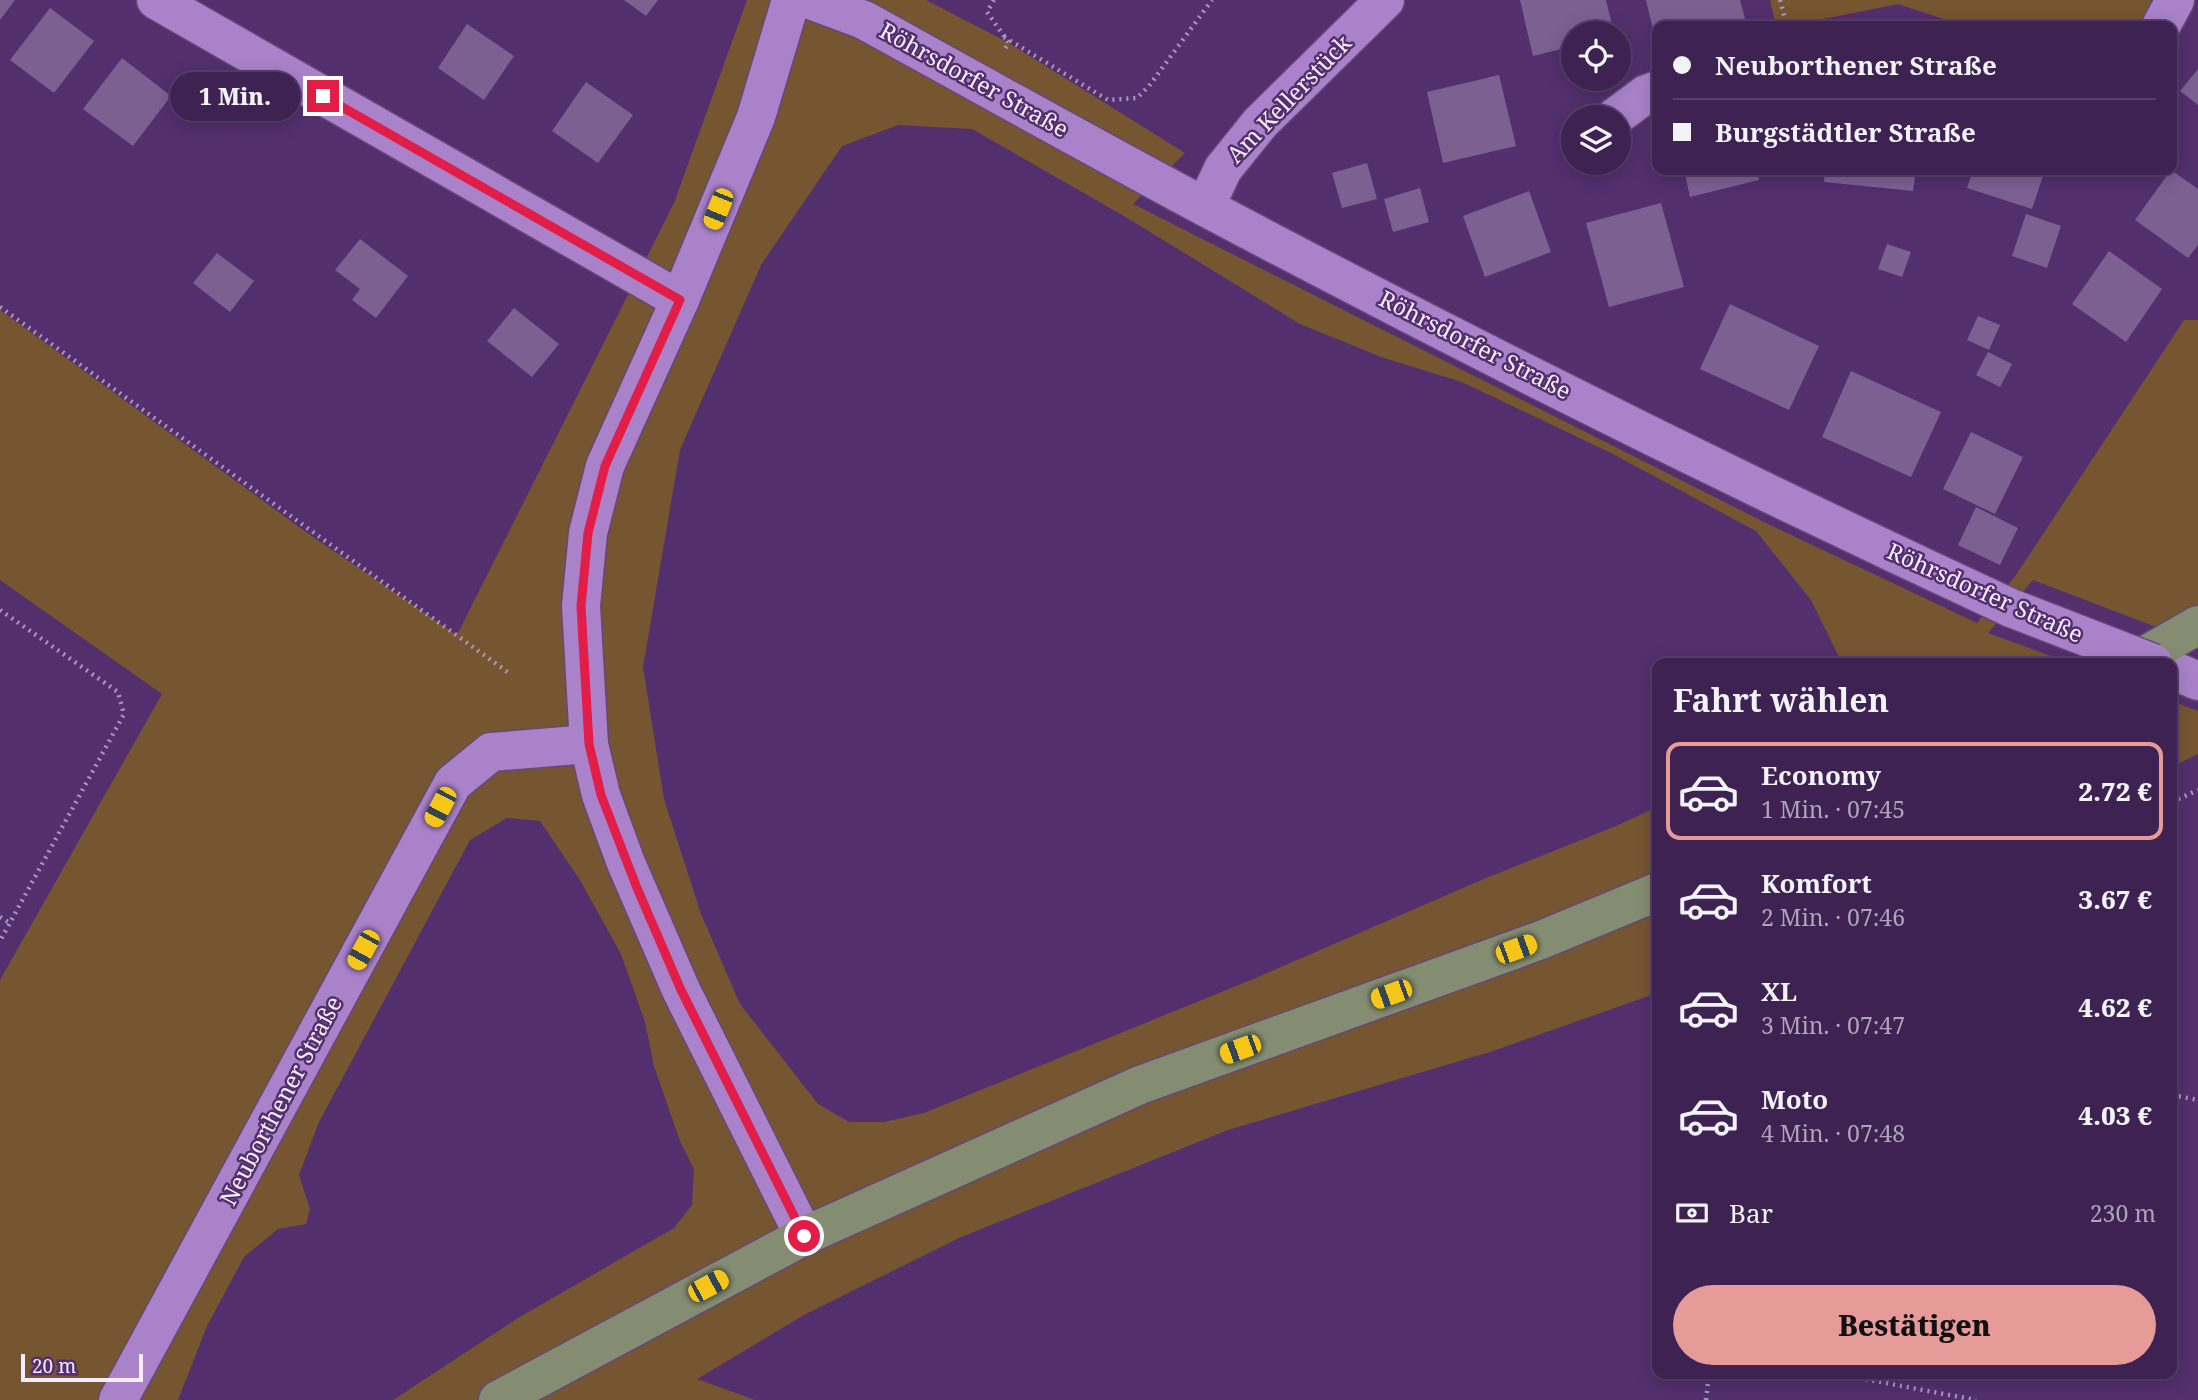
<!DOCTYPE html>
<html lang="de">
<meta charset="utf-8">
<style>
body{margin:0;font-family:"Noto Serif",serif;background:#492f5c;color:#f1f3f6;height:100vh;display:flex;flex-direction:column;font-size:26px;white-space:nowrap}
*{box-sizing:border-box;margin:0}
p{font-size:23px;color:#ada4b8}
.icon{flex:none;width:38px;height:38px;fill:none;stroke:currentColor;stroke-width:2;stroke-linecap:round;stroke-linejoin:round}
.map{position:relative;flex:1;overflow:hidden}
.drawer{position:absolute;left:1652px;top:658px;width:525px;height:721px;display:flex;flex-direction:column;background:#3e2352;border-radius:14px;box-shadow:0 4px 18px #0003,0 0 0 2px #574069}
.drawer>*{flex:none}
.guide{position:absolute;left:1652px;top:21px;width:525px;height:154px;border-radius:14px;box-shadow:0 4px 18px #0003,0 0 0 2px #574069;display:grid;align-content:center;height:154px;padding:0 21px;background:#3e2352}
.tools{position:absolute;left:1561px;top:21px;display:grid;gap:14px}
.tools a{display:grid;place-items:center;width:70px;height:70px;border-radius:50%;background:#3e2352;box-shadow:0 4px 18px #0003,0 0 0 2px #574069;font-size:35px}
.scale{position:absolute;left:21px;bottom:18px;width:122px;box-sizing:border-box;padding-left:7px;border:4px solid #f5edfd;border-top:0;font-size:19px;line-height:24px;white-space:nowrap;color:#f5edfd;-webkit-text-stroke:5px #532f6e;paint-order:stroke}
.end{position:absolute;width:32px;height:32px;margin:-16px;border:9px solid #e11d48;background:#fff;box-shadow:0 0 0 4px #fff}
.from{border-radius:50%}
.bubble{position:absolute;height:49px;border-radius:24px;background:#3e2352;box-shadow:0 4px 18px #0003,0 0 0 2px #574069;font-size:23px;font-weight:800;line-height:49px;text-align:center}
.car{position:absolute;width:21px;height:42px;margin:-21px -10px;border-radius:9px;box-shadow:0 0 5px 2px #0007;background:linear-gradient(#f5c518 24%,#345 0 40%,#f5c518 0 76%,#345 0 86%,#f5c518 0)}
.guide b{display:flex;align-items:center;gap:24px;height:66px;font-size:26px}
.guide b+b{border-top:2px solid #574069}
.guide i{width:18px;height:18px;background:#f1f3f6}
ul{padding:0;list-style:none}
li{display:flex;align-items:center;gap:21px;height:98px;margin:0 14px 10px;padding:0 7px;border:4px solid transparent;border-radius:14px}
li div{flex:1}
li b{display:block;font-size:26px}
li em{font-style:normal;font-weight:800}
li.selected{border-color:#e69b98}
li>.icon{width:63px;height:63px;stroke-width:1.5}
h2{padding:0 21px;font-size:32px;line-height:84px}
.pay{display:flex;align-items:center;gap:18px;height:77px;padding:0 21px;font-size:26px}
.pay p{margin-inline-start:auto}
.action{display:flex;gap:14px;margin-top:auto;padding:14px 21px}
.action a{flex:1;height:80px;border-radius:42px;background:#e69b98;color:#111;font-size:28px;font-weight:800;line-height:80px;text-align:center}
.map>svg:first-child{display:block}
.green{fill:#765631}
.building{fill:#7c6092}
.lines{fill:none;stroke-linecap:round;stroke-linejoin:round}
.minor-casing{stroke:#66477a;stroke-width:41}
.major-casing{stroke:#66477a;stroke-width:41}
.path{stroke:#ac97bc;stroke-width:4.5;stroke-dasharray:2 5;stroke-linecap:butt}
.minor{stroke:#a982c9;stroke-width:38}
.major{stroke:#848c71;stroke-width:38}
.minor-bridge-casing{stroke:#66477a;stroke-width:41;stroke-linecap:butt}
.minor-bridge{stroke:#a982c9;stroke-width:38}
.route{stroke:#e11d48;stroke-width:9}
.labels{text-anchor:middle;stroke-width:5;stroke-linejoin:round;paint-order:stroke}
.street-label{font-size:23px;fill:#f5edfd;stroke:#532f6e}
</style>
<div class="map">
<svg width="2198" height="1400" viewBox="0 0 2198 1400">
<rect width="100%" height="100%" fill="#532f6e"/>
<!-- green -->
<g class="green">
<polygon points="747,0 926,0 1009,43 1185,153 1133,204 1768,524 1977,623 2016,575 2184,320 2198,320 2198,643 2033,580 1988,633 2070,663 1842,663 1811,600 1756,531 1611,453 1462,382 1381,357 1300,324 1124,216 972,129 898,125 842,146 761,265 680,450 643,667 664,799 701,914 740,1004 818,1104 849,1122 884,1122 924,1113 1251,980 1486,878 1616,826 1657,807 1657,993 1493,1051 1228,1130 961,1237 804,1315 697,1379 755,1400 393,1400 518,1318 674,1228 692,1205 694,1169 680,1141 654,1066 645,1022 621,954 580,880 540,821 507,818 470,840 319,1122 299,1175 310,1209 306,1224 278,1229 244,1257 207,1326 178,1400 0,1400 0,980 162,694 0,580 0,310 313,537 457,635 674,203"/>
<polygon points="1770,0 2156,0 2142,26 1965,26 1898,4 1788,26 1776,26"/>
<polygon points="2172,701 2198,711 2198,754 2172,767"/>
</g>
<!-- building -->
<g class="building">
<polygon points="0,0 15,0 0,20"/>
<polygon points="624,0 658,0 646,16"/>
<polygon points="1520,0 1606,0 1614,33 1573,33 1573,46 1533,56"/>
<polygon points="1646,0 1740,0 1747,26 1657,26 1656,42"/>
<polygon points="50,8 94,41 54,93 10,60"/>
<polygon points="467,24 514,56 484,100 438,68"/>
<polygon points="122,58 171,96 133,146 83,109"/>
<polygon points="2198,69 2198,105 2180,91"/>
<polygon points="1499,75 1516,146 1443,163 1427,92"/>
<polygon points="586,82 633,115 598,163 552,131"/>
<polygon points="1367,163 1377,199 1342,208 1332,173"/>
<polygon points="1684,170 1757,170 1759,180 1690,197"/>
<polygon points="1825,170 1916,170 1913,191 1824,182"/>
<polygon points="1973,170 2045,170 2032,209 1967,188"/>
<polygon points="2171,170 2198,189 2198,245 2188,258 2135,220"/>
<polygon points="1420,188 1429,222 1393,232 1384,199"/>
<polygon points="1529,191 1551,252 1485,277 1463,216"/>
<polygon points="1661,203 1684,287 1609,307 1586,223"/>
<polygon points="2026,214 2061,226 2047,268 2012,256"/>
<polygon points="360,239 408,276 376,318 352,300 360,289 335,270"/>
<polygon points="1887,244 1911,252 1902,277 1878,269"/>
<polygon points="2109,251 2162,289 2126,342 2072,304"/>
<polygon points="217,253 254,281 230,312 193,283"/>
<polygon points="1730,304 1819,346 1789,410 1700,369"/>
<polygon points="514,308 559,344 532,377 487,341"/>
<polygon points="1978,316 2000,325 1989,350 1967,340"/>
<polygon points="1988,352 2012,364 2000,387 1976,375"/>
<polygon points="1851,371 1941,412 1911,477 1822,437"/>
<polygon points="1971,432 2023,457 1995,514 1943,489"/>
<polygon points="1976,507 2018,528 2000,565 1958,545"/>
</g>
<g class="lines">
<defs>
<g id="minor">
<polyline points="156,0 680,300"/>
<polyline points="791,0 756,117 680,300 605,466 588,533 581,606 589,744 601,795 626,863 681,990 804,1236"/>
<path d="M810 0 864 20C978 83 1091 146 1205 207 1470 348 1739 482 2011 608"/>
<polyline points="2161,26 2175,0"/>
<polyline points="1615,117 1646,94 1657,90"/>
<polyline points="1205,207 1223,169 1260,123 1385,0"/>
<polyline points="2172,670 2198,681"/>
<polyline points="118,1400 453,783 491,752 589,744"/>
</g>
<g id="major">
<polyline points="2132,663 2198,625"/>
<polyline points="498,1400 804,1236 1140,1085 1541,940 1657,892"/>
</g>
</defs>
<!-- minor casing -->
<use href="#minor" class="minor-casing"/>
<!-- major casing -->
<use href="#major" class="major-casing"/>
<!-- path -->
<g class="path">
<polyline points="994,0 987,12 1009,43 1003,51"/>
<polyline points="1780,0 1787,26"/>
<polyline points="1004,37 1108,100 1137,98 1149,86 1212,0"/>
<polyline points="0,307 509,673"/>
<polyline points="0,610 118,692 124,714 0,941"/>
<polyline points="2172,802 2198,790"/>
<polyline points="0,917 10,923"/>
<polyline points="2172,1095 2198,1100"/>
<polyline points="1838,1374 1976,1400"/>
<polyline points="1706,1400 1709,1374"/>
</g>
<!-- minor -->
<use href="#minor" class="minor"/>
<!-- major -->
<use href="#major" class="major"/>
<defs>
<polyline id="minor-bridge" points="2011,608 2153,663"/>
</defs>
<!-- minor-bridge casing -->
<use href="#minor-bridge" class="minor-bridge-casing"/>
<!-- minor-bridge -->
<use href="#minor-bridge" class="minor-bridge"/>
</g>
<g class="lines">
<!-- route -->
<polyline class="route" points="323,96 680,300 605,466 588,533 581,606 589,744 601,795 637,888 681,990 804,1236"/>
</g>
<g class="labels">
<!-- street labels -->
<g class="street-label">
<text transform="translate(974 80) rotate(29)" y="8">Röhrsdorfer Straße</text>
<text transform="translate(1289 99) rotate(-46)" y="8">Am Kellerstück</text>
<text transform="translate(1475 345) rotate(27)" y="8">Röhrsdorfer Straße</text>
<text transform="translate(1985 593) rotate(24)" y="8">Röhrsdorfer Straße</text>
<text transform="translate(281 1101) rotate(-62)" y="8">Neuborthener Straße</text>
</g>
</g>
</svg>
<div class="tools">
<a><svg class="icon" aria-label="locate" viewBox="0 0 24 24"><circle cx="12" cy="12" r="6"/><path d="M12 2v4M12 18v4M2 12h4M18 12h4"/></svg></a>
<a><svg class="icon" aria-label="layers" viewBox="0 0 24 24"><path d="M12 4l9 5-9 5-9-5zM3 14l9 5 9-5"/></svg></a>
</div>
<div class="scale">20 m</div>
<i class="end from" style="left:804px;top:1236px"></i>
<i class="end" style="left:323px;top:96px"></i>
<div class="bubble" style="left:170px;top:72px;width:130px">1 Min.</div>
<i class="car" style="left:718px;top:209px;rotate:202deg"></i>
<i class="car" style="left:440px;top:807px;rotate:208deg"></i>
<i class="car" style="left:1516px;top:949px;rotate:70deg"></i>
<i class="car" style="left:363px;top:950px;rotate:209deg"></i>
<i class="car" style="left:1391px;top:994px;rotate:250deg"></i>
<i class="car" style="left:1240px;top:1049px;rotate:250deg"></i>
<i class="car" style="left:708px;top:1286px;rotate:62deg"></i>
<div class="guide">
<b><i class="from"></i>Neuborthener Straße</b>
<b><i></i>Burgstädtler Straße</b>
</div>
<section class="drawer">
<h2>Fahrt wählen</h2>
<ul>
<li class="selected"><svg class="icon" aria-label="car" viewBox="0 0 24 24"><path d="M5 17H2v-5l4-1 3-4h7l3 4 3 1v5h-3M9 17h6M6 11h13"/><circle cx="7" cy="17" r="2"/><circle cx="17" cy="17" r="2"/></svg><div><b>Economy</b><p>1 Min. · 07:45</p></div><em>2.72 €</em></li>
<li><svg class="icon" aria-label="car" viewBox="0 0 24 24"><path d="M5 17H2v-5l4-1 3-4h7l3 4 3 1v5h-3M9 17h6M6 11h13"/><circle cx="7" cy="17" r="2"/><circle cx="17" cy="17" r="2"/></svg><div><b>Komfort</b><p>2 Min. · 07:46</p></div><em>3.67 €</em></li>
<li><svg class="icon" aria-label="car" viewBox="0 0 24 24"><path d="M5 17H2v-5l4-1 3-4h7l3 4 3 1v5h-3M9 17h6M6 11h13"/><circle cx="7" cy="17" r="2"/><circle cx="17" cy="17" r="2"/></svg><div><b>XL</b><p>3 Min. · 07:47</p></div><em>4.62 €</em></li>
<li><svg class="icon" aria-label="car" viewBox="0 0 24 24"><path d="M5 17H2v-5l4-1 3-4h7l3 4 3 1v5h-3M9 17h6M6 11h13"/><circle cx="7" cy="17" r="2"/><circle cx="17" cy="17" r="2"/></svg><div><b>Moto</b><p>4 Min. · 07:48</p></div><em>4.03 €</em></li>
</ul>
<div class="pay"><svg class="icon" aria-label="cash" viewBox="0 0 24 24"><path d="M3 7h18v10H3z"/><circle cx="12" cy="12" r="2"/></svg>Bar<p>230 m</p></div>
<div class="action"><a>Bestätigen</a></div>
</section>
</div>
